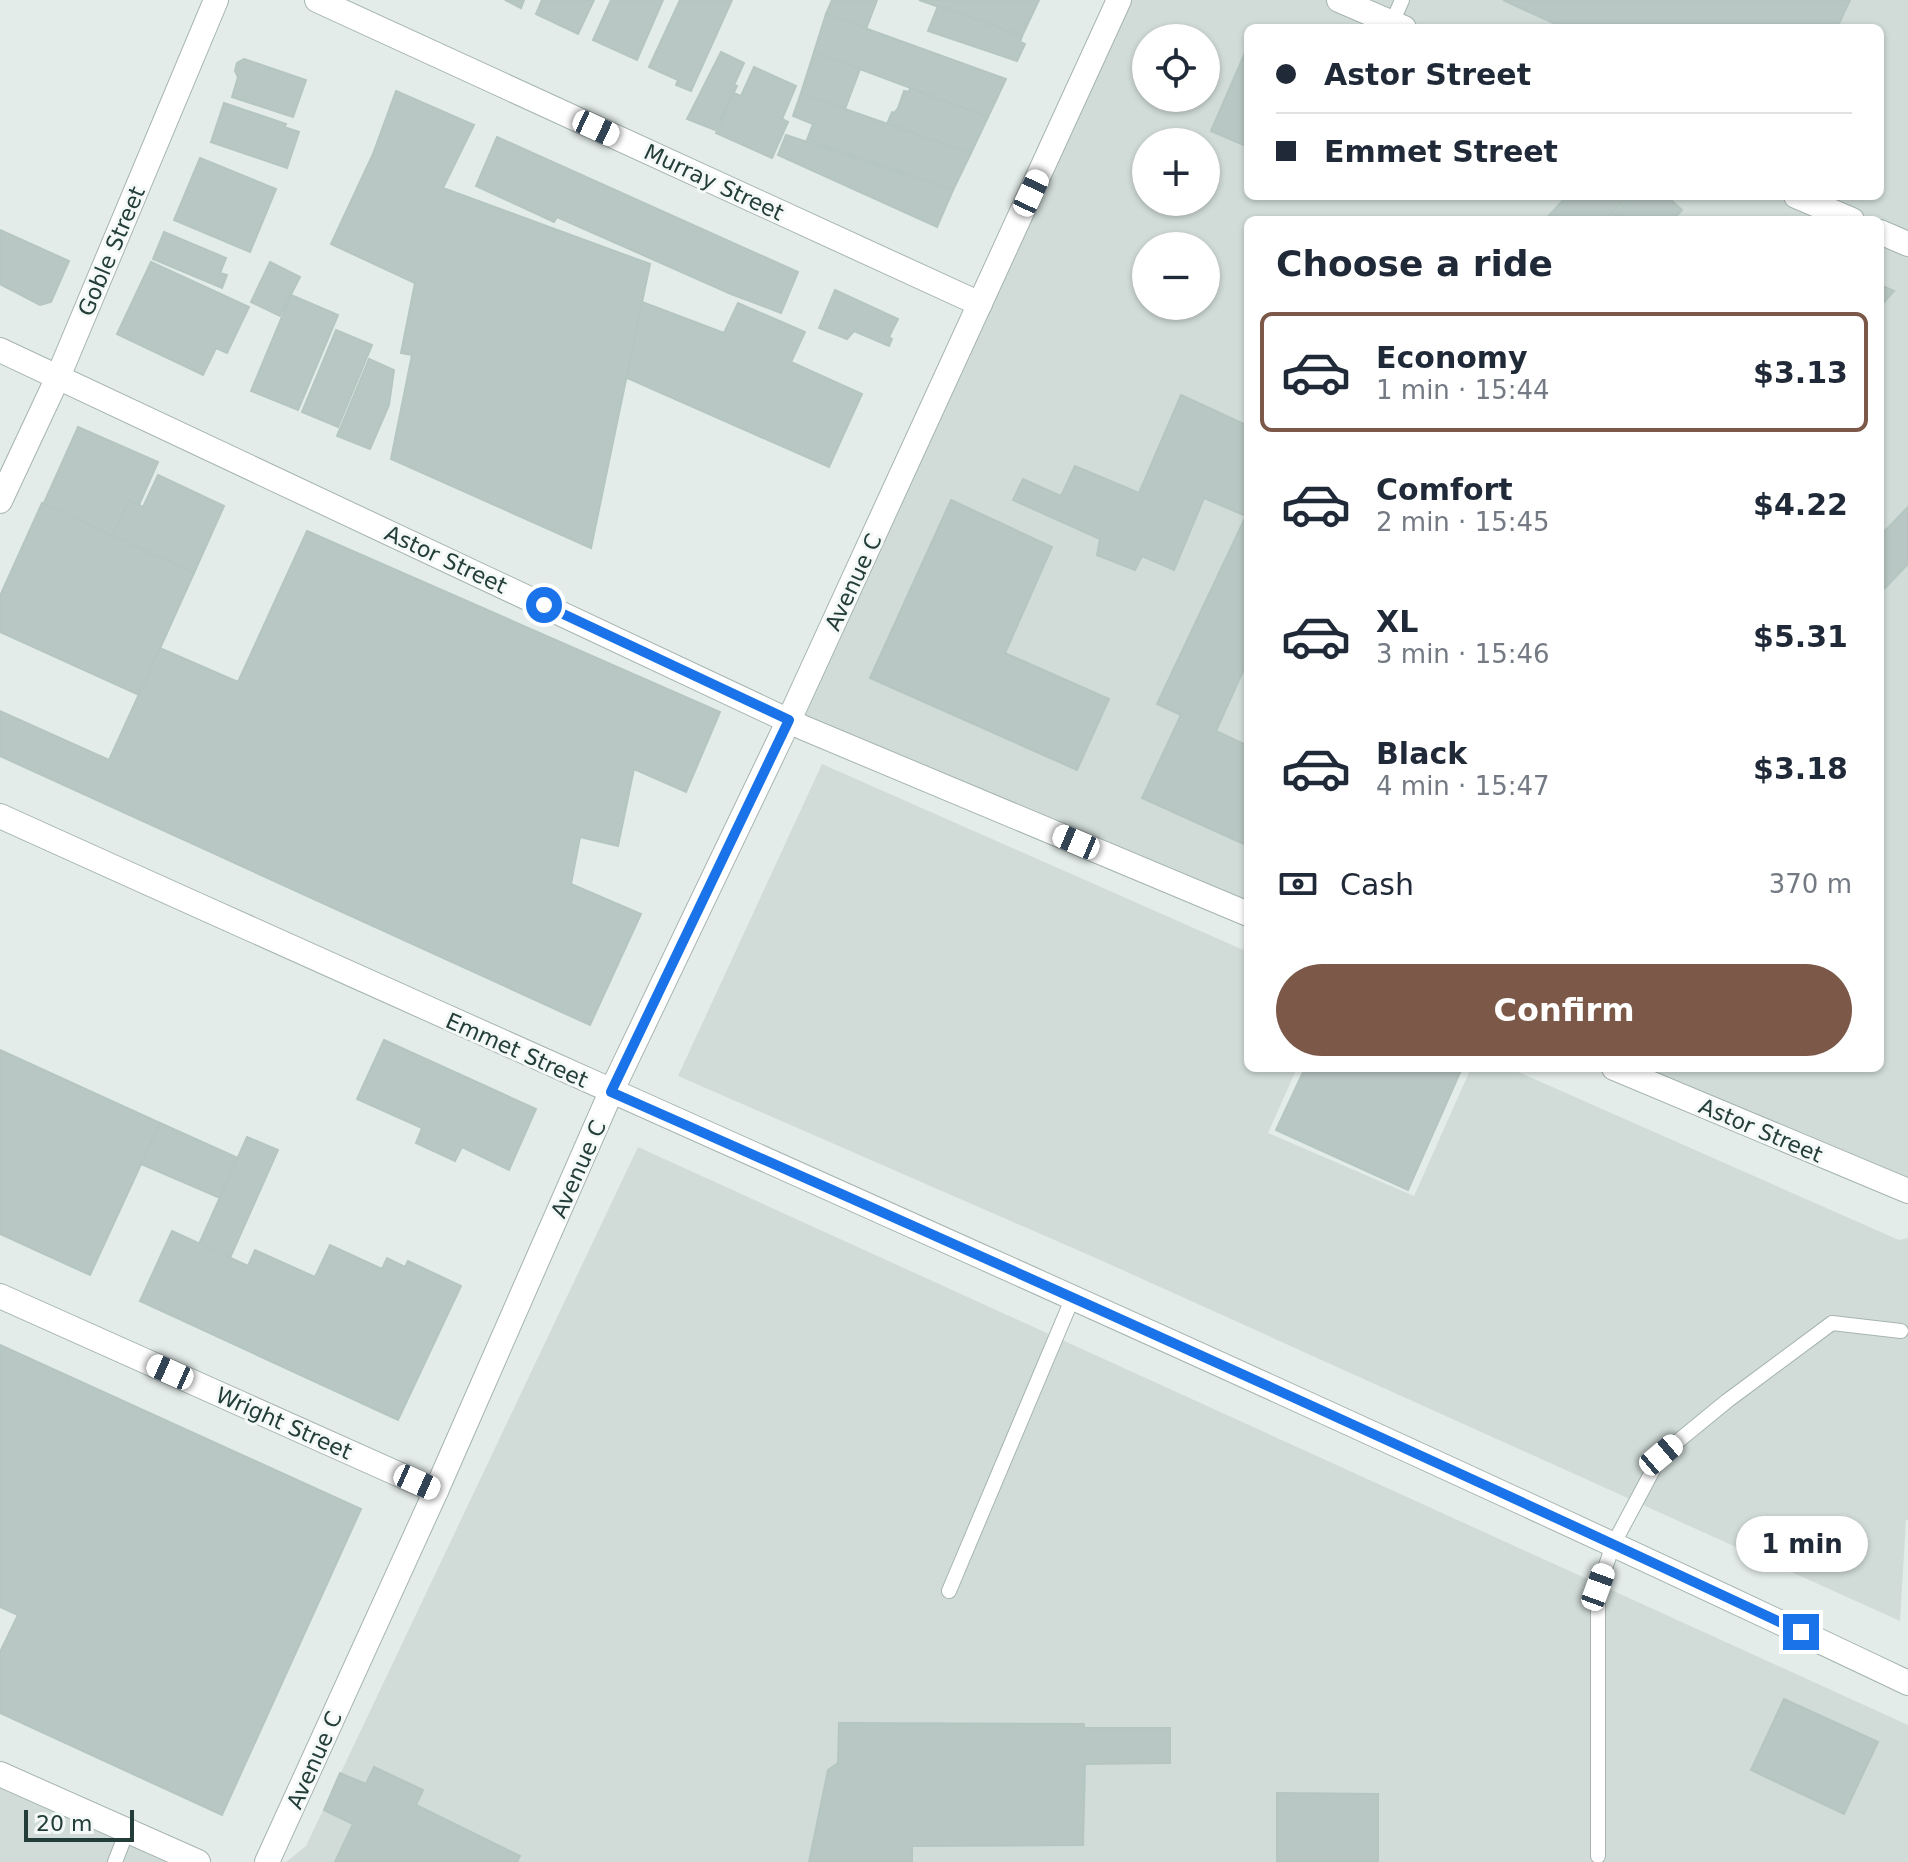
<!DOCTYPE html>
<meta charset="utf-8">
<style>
body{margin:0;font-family:"DejaVu Sans",sans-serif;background:#f6f6f7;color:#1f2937;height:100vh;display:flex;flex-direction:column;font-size:30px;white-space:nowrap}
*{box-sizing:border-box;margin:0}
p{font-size:26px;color:#747a83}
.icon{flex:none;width:44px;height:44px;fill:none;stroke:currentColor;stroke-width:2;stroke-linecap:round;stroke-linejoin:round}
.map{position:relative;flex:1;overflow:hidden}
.panel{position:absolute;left:1244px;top:216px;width:640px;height:856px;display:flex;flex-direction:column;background:#fff;border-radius:12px;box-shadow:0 2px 6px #0004}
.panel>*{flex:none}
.hud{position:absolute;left:1244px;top:24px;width:640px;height:176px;border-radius:12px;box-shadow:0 2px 6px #0004;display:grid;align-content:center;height:176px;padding:0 32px;background:#fff}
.tools{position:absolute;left:1132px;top:24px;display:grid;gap:16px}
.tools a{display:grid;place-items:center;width:88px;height:88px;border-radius:50%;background:#fff;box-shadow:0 2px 6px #0004;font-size:40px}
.scale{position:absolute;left:24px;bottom:20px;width:110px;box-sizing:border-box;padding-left:8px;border:4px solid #233d39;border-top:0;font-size:22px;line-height:28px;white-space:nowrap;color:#233d39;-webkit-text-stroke:6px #f4f9f7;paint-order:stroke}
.end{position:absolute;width:36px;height:36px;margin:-18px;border:10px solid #1a73e8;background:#fff;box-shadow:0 0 0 4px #fff}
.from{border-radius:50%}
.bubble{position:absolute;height:56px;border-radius:28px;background:#fff;box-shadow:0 2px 6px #0004;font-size:26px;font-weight:700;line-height:56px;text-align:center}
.car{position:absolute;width:24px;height:48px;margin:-24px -12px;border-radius:10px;box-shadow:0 0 6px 2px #0007;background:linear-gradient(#fff 24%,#345 0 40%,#fff 0 76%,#345 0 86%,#fff 0)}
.hud b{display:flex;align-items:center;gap:28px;height:76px;font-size:30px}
.hud b+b{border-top:2px solid #e0e1e3}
.hud i{width:20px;height:20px;background:#1f2937}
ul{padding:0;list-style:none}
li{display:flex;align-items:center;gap:24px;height:120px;margin:0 16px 12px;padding:0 16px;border:4px solid transparent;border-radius:12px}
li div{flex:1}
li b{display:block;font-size:30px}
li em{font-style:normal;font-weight:700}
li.current{border-color:#7c5849}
li>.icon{width:72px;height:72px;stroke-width:1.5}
h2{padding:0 32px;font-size:36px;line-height:96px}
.pay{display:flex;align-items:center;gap:20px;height:88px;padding:0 32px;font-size:30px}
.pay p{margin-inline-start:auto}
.action{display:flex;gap:16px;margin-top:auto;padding:16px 32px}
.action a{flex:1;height:92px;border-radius:48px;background:#7c5849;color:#fff;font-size:32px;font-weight:700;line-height:92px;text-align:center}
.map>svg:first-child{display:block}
.built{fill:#d1dcd8;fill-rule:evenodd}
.building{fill:#b8c7c3;stroke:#b5c6c1;stroke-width:2}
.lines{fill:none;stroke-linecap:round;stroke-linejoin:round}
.service-casing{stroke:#a6b4b1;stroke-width:16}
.minor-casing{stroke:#a6b4b1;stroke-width:26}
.service{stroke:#fff;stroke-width:14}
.minor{stroke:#fff;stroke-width:24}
.route{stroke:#1a73e8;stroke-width:10}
.labels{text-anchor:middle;stroke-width:6;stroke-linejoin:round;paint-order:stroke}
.street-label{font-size:22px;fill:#233d39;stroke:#f4f9f7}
</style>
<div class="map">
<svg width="1908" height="1862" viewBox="0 0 1908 1862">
<rect width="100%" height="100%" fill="#e3ece9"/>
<!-- built -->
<g class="built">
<path d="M1119 0H1908V1202L1597 1068H1880V220H1248V918L789 720ZM1248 28H1880V196H1248ZM1146 38H1206V98H1146ZM1146 142H1206V202H1146ZM1146 246H1206V306H1146Z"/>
<polygon points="822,764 1248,952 1248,1068 1297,1068 1268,1133 1414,1196 1471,1068 1509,1068 1899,1240 1908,1238 1908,1520 1906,1520 1900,1621 1098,1259 678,1076"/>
<polygon points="638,1147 1908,1725 1908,1862 286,1862 306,1846"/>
<polygon points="0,1774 198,1862 0,1862"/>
</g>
<!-- building -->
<g class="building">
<polygon points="505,0 524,0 521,8"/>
<polygon points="542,0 594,0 578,34 536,14"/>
<polygon points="611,0 663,0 637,60 593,40"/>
<polygon points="680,0 732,0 691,91 676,85 678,80 649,67"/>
<polygon points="832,0 877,0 866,29 826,14"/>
<polygon points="919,0 1039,0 1022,36"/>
<polygon points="1503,0 1850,0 1837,28 1564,28"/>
<polygon points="938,6 1022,36 1020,42 1025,44 1017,61 928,31"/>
<polygon points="826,14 1006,79 988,117 814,52"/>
<polygon points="1248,46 1248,147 1211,131"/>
<polygon points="721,52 744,63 734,85 737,86 715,130 687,119"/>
<polygon points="814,52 860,69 845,109 801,93"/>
<polygon points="244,59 306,80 293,117 232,97 238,77 235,71 237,63"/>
<polygon points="754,67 796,86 782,119 788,122 772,158 716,133 734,93 741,96"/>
<polygon points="910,88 988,117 971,153 887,124 892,112 894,113 898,108 904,91 909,92"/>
<polygon points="396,91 474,125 443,188 650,264 591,548 391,459 412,355 401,353 415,283 331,244 373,154"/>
<polygon points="801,93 845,109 971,153 953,190 807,140 813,124 793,116"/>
<polygon points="224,103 286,124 284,127 299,132 287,168 211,142"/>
<polygon points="786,135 953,190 937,227 778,155"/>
<polygon points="497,137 798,272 781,313 731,294 557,217 554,222 476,186"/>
<polygon points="200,158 276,189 250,252 174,220"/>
<polygon points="1567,196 1628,196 1607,220 1545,220"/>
<polygon points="1631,196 1667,196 1682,210 1673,220 1610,220"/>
<polygon points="0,230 69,261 51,302 40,305 0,284"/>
<polygon points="164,232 226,258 220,273 227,275 222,288 153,259"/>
<polygon points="151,262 249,307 227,353 216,348 203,375 117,334"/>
<polygon points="270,262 300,277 280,316 251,302"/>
<polygon points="1880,285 1894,291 1880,307"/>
<polygon points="835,290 898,319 889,337 892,339 889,346 854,331 847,339 819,328"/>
<polygon points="291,295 338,315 298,410 251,391"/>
<polygon points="642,302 724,333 738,303 805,332 791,362 862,394 829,467 627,378"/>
<polygon points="336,330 372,345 338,427 302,412"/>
<polygon points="369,359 394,370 389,405 370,449 337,436"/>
<polygon points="1181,395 1248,426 1248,660 1216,731 1248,746 1248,846 1142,798 1181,715 1157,704 1246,516 1204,498 1174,570 1142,556 1135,570 1097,555 1100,539 1013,500 1023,479 1061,496 1075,466 1139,493"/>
<polygon points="78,427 158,462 139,505 129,500 112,536 43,505"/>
<polygon points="158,475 224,506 194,573 112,536 129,500 143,507"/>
<polygon points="951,500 1052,547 1005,653 1109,699 1077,770 870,678"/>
<polygon points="42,503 194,573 139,695 0,632 0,596"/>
<polygon points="1908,507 1908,564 1885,588 1880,582 1880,536"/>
<polygon points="307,531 720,712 686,792 634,769 618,846 580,837 571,884 641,914 590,1025 0,756 0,711 109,760 160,648 238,682"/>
<polygon points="384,1040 536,1109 509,1170 462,1147 455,1161 416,1143 422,1128 357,1099"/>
<polygon points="0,1050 160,1123 90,1275 0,1234"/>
<polygon points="1305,1068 1462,1068 1408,1190 1276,1130"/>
<polygon points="160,1123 238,1158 220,1198 141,1164"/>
<polygon points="247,1137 278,1150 230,1258 199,1244"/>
<polygon points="172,1231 248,1266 255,1250 315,1277 330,1245 382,1269 387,1258 405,1267 408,1261 461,1286 398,1420 140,1301"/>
<polygon points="0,1345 361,1509 222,1815 0,1713 0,1652 18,1615 0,1607"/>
<polygon points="1784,1699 1878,1742 1844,1814 1751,1770"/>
<polygon points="839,1723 1084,1724 1084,1728 1170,1728 1170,1763 1085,1764 1083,1845 912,1846 912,1862 809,1862 828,1770 838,1763"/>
<polygon points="374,1767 423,1790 416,1805 520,1856 517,1862 335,1862 353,1824 324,1810 340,1773 366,1784"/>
<polygon points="1277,1793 1378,1794 1378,1861 1277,1861"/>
</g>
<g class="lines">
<defs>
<g id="service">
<polyline points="1392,23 1402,0"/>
<polyline points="949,1591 1073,1297"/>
<polyline points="1598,1856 1598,1587 1614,1543 1661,1455 1727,1401 1832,1323 1901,1331"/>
<polyline points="115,1862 127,1831"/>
</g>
<g id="minor">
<polyline points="317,0 980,304"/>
<polyline points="1339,0 1404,28"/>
<polyline points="1796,196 1852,220"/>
<polyline points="1880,232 1908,244"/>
<polyline points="0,350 804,728 1248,914"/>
<polyline points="0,501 58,377 216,0"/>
<path d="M0 816C636 1104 1277 1383 1908 1683"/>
<polyline points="1614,1068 1908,1191"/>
<polyline points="0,1296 436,1491"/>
<polyline points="0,1774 198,1862"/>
<polyline points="267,1862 436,1491 611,1092 789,720 1119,0"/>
</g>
</defs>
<!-- service casing -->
<use href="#service" class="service-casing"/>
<!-- minor casing -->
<use href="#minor" class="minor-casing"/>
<!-- service -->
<use href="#service" class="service"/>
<!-- minor -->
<use href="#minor" class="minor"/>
</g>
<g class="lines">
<!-- route -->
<path class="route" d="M544 605 789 720 611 1092C1010 1268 1407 1447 1801 1632"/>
</g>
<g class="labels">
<!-- street labels -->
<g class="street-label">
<text transform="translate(714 182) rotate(25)" y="8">Murray Street</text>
<text transform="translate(111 251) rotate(-67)" y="8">Goble Street</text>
<text transform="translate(446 559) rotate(25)" y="8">Astor Street</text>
<text transform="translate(853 582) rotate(-65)" y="8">Avenue C</text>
<text transform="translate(517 1050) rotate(24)" y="8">Emmet Street</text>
<text transform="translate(1761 1130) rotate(23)" y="8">Astor Street</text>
<text transform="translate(578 1169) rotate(-66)" y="8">Avenue C</text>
<text transform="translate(284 1423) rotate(24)" y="8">Wright Street</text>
<text transform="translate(314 1760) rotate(-66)" y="8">Avenue C</text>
</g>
</g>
</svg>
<div class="tools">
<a><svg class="icon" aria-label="locate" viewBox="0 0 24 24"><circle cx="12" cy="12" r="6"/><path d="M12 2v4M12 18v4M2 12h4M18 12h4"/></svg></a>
<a>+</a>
<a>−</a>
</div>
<div class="scale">20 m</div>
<i class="end from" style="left:544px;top:605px"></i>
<i class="end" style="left:1801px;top:1632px"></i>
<div class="bubble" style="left:1736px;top:1516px;width:132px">1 min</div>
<i class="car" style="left:596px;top:128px;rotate:115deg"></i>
<i class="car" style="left:1031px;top:193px;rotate:25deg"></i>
<i class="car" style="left:1076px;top:842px;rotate:293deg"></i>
<i class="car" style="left:170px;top:1372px;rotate:294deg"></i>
<i class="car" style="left:1661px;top:1455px;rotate:50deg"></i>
<i class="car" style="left:417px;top:1482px;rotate:114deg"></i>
<i class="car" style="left:1598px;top:1587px;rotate:20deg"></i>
<div class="hud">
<b><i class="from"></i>Astor Street</b>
<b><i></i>Emmet Street</b>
</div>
<section class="panel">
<h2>Choose a ride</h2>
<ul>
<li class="current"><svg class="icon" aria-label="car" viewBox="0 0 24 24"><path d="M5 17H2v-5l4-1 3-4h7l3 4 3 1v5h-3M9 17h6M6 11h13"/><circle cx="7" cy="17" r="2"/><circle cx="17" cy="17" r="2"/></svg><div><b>Economy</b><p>1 min · 15:44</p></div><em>$3.13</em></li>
<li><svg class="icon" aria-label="car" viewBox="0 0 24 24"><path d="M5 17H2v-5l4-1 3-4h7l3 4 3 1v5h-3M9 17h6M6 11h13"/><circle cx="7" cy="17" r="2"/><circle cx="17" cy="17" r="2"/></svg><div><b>Comfort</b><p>2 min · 15:45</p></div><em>$4.22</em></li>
<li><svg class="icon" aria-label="car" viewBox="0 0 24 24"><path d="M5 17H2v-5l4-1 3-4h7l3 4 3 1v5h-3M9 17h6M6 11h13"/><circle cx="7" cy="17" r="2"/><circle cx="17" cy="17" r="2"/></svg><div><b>XL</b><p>3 min · 15:46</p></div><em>$5.31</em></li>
<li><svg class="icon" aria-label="car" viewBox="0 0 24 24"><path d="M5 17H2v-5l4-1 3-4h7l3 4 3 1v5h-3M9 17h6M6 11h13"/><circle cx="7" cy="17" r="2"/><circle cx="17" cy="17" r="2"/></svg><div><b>Black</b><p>4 min · 15:47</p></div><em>$3.18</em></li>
</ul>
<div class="pay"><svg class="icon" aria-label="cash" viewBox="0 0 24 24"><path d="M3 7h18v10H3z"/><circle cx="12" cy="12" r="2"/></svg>Cash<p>370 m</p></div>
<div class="action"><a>Confirm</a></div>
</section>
</div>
